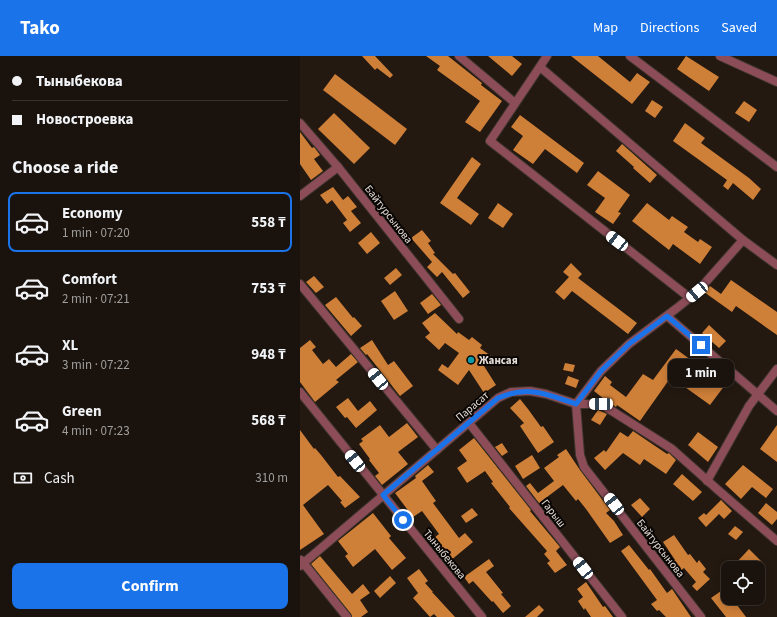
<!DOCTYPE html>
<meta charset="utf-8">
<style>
body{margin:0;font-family:"Source Sans 3",sans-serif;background:#231c16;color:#f1f3f6;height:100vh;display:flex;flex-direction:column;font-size:15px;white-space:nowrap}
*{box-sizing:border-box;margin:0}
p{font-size:13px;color:#9f9e9d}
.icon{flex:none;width:22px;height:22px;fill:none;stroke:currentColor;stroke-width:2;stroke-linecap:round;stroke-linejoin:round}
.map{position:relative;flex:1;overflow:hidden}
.drawer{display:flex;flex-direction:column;background:#1a130d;width:300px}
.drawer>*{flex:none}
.hud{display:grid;align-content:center;height:88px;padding:0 12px;background:#1a130d}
.fabs{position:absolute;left:421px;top:505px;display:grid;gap:8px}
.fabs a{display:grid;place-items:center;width:44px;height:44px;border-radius:8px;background:#1a130d;box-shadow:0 2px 10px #0003,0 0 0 1px #38322e;font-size:20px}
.end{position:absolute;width:18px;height:18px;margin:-9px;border:5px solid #1a73e8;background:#fff;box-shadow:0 0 0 2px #fff}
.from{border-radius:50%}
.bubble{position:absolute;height:28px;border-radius:8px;background:#1a130d;box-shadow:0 2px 10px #0003,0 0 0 1px #38322e;font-size:13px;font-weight:700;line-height:28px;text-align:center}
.car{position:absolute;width:12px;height:24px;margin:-12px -6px;border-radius:5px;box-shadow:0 0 3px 1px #0007;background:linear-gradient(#fff 24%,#345 0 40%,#fff 0 76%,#345 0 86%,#fff 0)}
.hud b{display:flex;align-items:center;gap:14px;height:38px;font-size:15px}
.hud b+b{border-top:1px solid #38322e}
.hud i{width:10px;height:10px;background:#f1f3f6}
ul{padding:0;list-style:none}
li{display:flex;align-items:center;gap:12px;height:60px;margin:0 8px 6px;padding:0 4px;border:2px solid transparent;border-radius:8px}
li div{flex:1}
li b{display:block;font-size:15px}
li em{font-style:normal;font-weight:700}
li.on{border-color:#1a73e8}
li>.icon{width:36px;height:36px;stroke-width:1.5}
h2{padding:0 12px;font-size:18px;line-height:48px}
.pay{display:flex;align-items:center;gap:10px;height:44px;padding:0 12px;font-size:15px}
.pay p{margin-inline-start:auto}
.action{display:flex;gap:8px;margin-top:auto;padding:8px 12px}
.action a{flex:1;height:46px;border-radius:8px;background:#1a73e8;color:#fff;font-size:16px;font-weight:700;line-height:46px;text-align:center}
header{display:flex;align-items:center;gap:24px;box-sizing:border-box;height:56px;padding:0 20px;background:#1a73e8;color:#fff}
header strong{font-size:19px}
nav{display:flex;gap:22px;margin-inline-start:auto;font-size:14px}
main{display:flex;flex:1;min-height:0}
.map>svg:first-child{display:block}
.building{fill:#ce7f38}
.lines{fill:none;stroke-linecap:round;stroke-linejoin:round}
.street-casing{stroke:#3e352d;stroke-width:10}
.street{stroke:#8c4d59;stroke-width:8}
.route{stroke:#1a73e8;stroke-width:5}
.culture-dot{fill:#0f9aa8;stroke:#090503;stroke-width:1.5}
.labels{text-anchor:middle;stroke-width:4;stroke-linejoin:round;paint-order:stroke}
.street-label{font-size:11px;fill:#e5ded8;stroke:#090503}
.poi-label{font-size:11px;font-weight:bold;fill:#e5ded8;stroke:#090503;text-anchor:start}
</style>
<header>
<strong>Tako</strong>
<nav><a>Map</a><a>Directions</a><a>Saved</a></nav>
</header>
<main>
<section class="drawer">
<div class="hud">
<b><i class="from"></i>Тыныбекова</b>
<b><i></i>Новостроевка</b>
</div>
<h2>Choose a ride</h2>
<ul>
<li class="on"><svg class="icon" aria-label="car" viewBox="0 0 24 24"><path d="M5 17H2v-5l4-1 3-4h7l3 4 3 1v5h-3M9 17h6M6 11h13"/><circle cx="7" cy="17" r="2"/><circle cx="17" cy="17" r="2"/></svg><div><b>Economy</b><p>1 min · 07:20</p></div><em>558 ₸</em></li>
<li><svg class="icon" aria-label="car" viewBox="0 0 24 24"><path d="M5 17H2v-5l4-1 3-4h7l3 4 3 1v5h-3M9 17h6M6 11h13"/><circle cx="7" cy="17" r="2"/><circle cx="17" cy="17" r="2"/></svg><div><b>Comfort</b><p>2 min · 07:21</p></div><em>753 ₸</em></li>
<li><svg class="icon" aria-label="car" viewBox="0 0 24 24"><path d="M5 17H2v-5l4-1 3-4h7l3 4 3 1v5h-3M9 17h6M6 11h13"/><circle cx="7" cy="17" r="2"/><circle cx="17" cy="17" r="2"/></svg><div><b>XL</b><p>3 min · 07:22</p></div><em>948 ₸</em></li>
<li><svg class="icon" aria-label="car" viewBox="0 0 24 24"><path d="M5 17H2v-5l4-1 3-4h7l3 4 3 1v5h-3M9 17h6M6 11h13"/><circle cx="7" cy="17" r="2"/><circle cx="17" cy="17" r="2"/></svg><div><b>Green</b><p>4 min · 07:23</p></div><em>568 ₸</em></li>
</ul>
<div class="pay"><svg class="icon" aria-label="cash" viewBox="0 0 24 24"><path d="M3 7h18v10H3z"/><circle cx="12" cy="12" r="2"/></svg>Cash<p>310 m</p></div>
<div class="action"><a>Confirm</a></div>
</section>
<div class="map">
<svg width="477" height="561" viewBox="0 0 477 561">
<rect width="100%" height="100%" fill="#231911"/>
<!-- building -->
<g class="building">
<polygon points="62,0 75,0 93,19 90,22 77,12 75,14"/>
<polygon points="126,0 148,0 182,27 181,29 202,45 180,76 165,66 180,45 137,14 140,10"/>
<polygon points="188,0 212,0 222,8 212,20"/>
<polygon points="271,0 298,0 330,26 337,17 350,26 332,48"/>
<polygon points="386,0 419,21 409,35 377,13"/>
<polygon points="35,18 107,73 95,89 23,34"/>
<polygon points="352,44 363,51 355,62 345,55"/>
<polygon points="444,45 457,54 449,66 435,57"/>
<polygon points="34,57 70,92 54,108 18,73"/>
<polygon points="220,59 284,107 277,117 245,93 233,108 213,94 223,80 211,71"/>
<polygon points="385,67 405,82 401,87 449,122 461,133 453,144 433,127 428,134 423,130 427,124 373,85"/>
<polygon points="0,76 12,92 14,91 20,99 14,103 23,115 11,124 0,108"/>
<polygon points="322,88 357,119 350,127 333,112 334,111 316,95"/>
<polygon points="172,101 181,108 157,142 179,158 171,169 140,147"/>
<polygon points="298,115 330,139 318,156 321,157 313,168 295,156 305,142 287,129"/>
<polygon points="33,131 43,144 48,140 57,151 51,155 61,167 50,176 43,167 47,164 32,144 27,148 20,139"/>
<polygon points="198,147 213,158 203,172 188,162"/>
<polygon points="347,147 369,164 372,160 388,171 384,176 398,186 400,183 412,191 400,208 373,188 369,194 332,165"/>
<polygon points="122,174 131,185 128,187 135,197 133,198 153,218 155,217 170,236 163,242 142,216 137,221 127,211 132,206 111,182"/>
<polygon points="71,176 80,187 67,198 58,187"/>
<polygon points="271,207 282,218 278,222 337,267 328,278 272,235 264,244 255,236 269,221 263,216"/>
<polygon points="96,212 102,219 90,229 84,222"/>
<polygon points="14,220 24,231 16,237 6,226"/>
<polygon points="431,224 477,256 477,279 436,250 432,256 404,236 410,230 421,238"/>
<polygon points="95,235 108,255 94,264 81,245"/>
<polygon points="132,238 141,249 128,258 120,247"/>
<polygon points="36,241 53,262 54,261 62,270 51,280 25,249"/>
<polygon points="135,257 157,278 158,276 169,284 172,281 182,289 180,292 191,300 184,310 196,329 184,337 169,314 158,329 138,314 142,308 148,312 159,297 145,287 139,294 125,281 130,277 122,267"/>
<polygon points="409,269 426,285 419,292 402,277"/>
<polygon points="10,284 16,291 12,294 23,308 29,303 36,311 51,298 58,306 36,324 39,326 15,346 0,326 0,292"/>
<polygon points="72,284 88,309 94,305 113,330 100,340 67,298 66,299 60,292"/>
<polygon points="376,293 395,307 391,312 414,328 420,319 428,325 410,349 371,321 340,365 317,349 316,351 304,343 294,335 305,320 312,326 310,329 326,341 343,318 353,324"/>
<polygon points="265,307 275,309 273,316 263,314"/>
<polygon points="268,320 279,324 276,332 265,328"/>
<polygon points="48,342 58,355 70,345 77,354 56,372 47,361 45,362 36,351"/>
<polygon points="220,343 228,353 241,371 243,370 254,386 238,397 220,370 224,367 210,352"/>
<polygon points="298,354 307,358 300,369 291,364"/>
<polygon points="107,367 118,381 98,396 108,408 82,429 75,420 79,417 69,404 70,403 59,388 63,385 61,383 80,369 89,381"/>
<polygon points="477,369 477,406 460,393"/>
<polygon points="0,374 14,393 15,392 21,399 38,421 40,420 60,441 45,452 40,446 42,445 28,429 3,449 24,478 0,494"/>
<polygon points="333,375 367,398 369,397 376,404 366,418 344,403 340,409 323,397 305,414 294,402 304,394 306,396 320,376 328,381"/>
<polygon points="398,376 418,391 408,406 388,389"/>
<polygon points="174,382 231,454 230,455 260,491 256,495 267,509 255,517 247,507 250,505 244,498 247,495 209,452 210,451 191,427 193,426 185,415 167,427 157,412 167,405 159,394"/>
<polygon points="202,387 208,396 202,400 195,391"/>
<polygon points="266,393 280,414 310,454 306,457 314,465 323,479 310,487 286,453 278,443 276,445 263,429 239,447 226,430 230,427 238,437 254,425 244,412 259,401 257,399"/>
<polygon points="232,399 240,412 223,423 215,410"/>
<polygon points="128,409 134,416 122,425 136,445 133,447 159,482 165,477 173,486 150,505 142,495 140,497 130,485 139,478 122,455 113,461 95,437 116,422 115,420"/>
<polygon points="443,409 473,433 466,442 452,431 441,443 425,428"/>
<polygon points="382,418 402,436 393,445 373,428"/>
<polygon points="340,442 350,453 342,461 331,449"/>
<polygon points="421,444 432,455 424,463 419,458 406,471 398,462 404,457 406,459"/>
<polygon points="466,447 477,456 477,463 472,469 458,457"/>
<polygon points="172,452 178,459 166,467 161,460"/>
<polygon points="73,457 91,480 89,482 106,502 92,514 75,493 53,511 45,500 48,498 38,485"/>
<polygon points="435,470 443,476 436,484 428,478"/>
<polygon points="374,479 388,499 390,498 397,507 399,504 406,513 403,516 410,523 397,535 392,530 396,526 384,512 380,515 373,506 375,504 363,486"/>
<polygon points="329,489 349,514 350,513 367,537 372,533 391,561 366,561 359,554 357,555 351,548 357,544 321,495"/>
<polygon points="449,493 464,508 460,512 441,512 436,507"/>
<polygon points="20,500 52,538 63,528 70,537 60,544 68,556 61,561 52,561 51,558 11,508"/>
<polygon points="189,503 194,510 186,516 203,537 201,538 211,550 203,557 193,545 192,546 173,525 169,528 164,521"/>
<polygon points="119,513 128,525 125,527 133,536 132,536 155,561 137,561 134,558 130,561 113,542 118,537 107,522"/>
<polygon points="90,520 96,527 80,542 74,535"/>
<polygon points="286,526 303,551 305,550 313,561 291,561 285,552 284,554 278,545 283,541 277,533"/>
<polygon points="421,535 430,548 434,545 446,561 426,561 411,542"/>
<polygon points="239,549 244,554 237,561 225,561"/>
</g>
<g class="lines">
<defs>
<g id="street">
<polyline points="159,0 215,47"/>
<polyline points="247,0 190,85 390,242"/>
<polyline points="330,0 477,111"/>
<polyline points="420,0 477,26"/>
<polyline points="240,11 443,184 477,209"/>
<polyline points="0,67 38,111 159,263"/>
<polyline points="0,140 38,111"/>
<polyline points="0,228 137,394"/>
<polyline points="367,260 477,355"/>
<polyline points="0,336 182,561"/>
<polyline points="276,348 280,399 284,411 401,561"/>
<polyline points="276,348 301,315 329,288 377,252 397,236 443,184"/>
<polyline points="169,367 322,561"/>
<polyline points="407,425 449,350 477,313"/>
<polyline points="1,504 47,561"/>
<polyline points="0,510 198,342 211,336 230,335 246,338 276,348 301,348 372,393 418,434 477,485"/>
</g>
</defs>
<!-- street casing -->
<use href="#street" class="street-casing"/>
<!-- street -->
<use href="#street" class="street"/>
</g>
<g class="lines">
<!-- route -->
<path class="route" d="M103 464 83 439 198 342C228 329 247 338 276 348L301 315 329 288 367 260 401 289"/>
</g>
<!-- markers -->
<circle class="culture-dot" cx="171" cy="304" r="4"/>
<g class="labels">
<!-- street labels -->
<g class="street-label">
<text transform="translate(89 158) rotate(52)" y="4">Байтурсынова</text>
<text transform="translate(172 350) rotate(-40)" y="4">Парасат</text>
<text transform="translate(254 457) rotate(52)" y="4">Гарыш</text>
<text transform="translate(361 492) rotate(52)" y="4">Байтурсынова</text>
<text transform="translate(145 498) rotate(51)" y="4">Тыныбекова</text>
</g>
<!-- poi labels -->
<g class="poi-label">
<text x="179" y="308">Жансая</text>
</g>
</g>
</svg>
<div class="fabs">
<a><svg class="icon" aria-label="locate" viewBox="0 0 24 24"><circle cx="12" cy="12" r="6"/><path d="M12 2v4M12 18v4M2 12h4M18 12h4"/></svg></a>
</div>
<i class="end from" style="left:103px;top:464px"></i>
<i class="end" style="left:401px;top:289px"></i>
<div class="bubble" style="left:368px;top:303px;width:66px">1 min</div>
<i class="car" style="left:317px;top:185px;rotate:308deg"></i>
<i class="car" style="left:397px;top:236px;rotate:230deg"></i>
<i class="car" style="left:78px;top:323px;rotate:321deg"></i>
<i class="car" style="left:301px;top:348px;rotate:270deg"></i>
<i class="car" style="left:55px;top:405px;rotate:321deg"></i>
<i class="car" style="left:314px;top:448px;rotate:322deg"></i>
<i class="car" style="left:283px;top:512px;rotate:322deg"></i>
</div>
</main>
